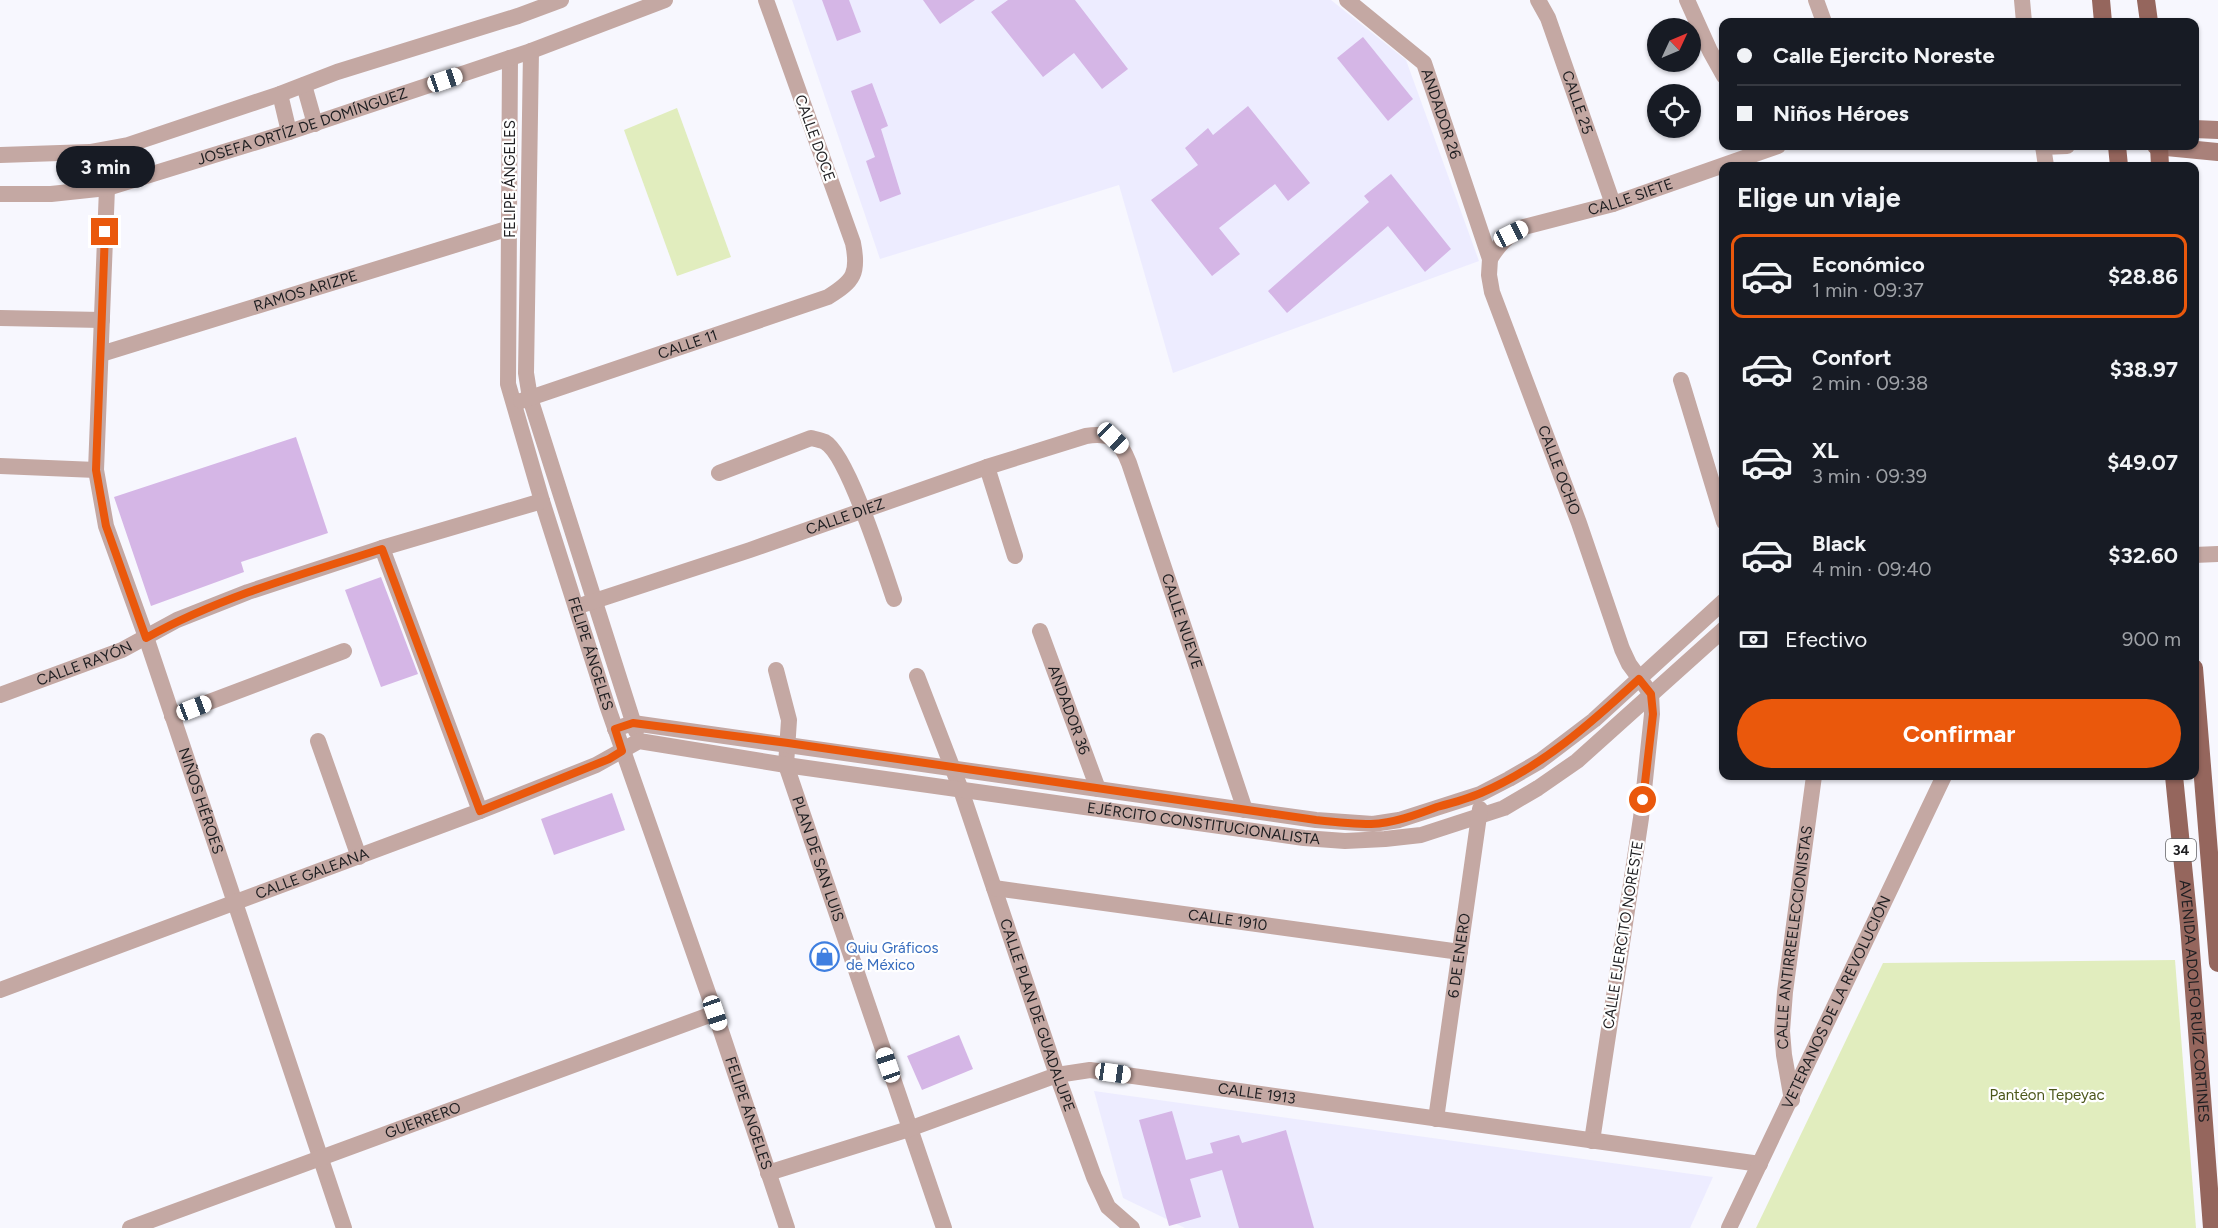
<!DOCTYPE html>
<html lang="es">
<meta charset="utf-8">
<style>
body{margin:0;font-family:Figtree,sans-serif;background:#242831;color:#f1f3f6;height:100vh;display:flex;flex-direction:column;font-size:22px;white-space:nowrap}
*{box-sizing:border-box;margin:0}
p{font-size:20px;color:#9ea1a6}
.icon{flex:none;width:33px;height:33px;fill:none;stroke:currentColor;stroke-width:2;stroke-linecap:round;stroke-linejoin:round}
.map{position:relative;flex:1;overflow:hidden}
.side{position:absolute;left:1719px;top:162px;width:480px;height:618px;display:flex;flex-direction:column;background:#171b24;border-radius:12px;box-shadow:0 2px 4px #0004}
.side>*{flex:none}
.banner{position:absolute;left:1719px;top:18px;width:480px;height:132px;border-radius:12px;box-shadow:0 2px 4px #0004;display:grid;align-content:center;height:132px;padding:0 18px;background:#171b24}
.needle{width:39px;rotate:46deg}
.buttons{position:absolute;left:1647px;top:18px;display:grid;gap:12px}
.buttons a{display:grid;place-items:center;width:54px;height:54px;border-radius:50%;background:#171b24;box-shadow:0 2px 4px #0004;font-size:30px}
.end{position:absolute;width:27px;height:27px;margin:-14px;border:8px solid #ea580c;background:#fff;box-shadow:0 0 0 3px #fff}
.from{border-radius:50%}
.bubble{position:absolute;height:42px;border-radius:21px;background:#171b24;box-shadow:0 2px 4px #0004;font-size:20px;font-weight:700;line-height:42px;text-align:center}
.car{position:absolute;width:18px;height:36px;margin:-18px -9px;border-radius:8px;box-shadow:0 0 4px 2px #0007;background:linear-gradient(#fff 24%,#345 0 40%,#fff 0 76%,#345 0 86%,#fff 0)}
.banner b{display:flex;align-items:center;gap:21px;height:57px;font-size:22px}
.banner b+b{border-top:2px solid #363941}
.banner i{width:15px;height:15px;background:#f1f3f6}
ul{padding:0;list-style:none}
li{display:flex;align-items:center;gap:18px;height:84px;margin:0 12px 9px;padding:0 6px;border:3px solid transparent;border-radius:12px}
li div{flex:1}
li b{display:block;font-size:22px}
li em{font-style:normal;font-weight:700}
li.current{border-color:#ea580c}
li>.icon{width:54px;height:54px;stroke-width:1.5}
h2{padding:0 18px;font-size:27px;line-height:72px}
.pay{display:flex;align-items:center;gap:15px;height:66px;padding:0 18px;font-size:22px}
.pay p{margin-inline-start:auto}
.button{display:flex;gap:12px;margin-top:auto;padding:12px 18px}
.button a{flex:1;height:69px;border-radius:36px;background:#ea580c;color:#fff;font-size:24px;font-weight:700;line-height:69px;text-align:center}
.map>svg:first-child{display:block}
.built{fill:#edecff}
.green{fill:#e1edbe}
.building{fill:#d5b6e6}
.lines{fill:none;stroke-linecap:round;stroke-linejoin:round}
.street{stroke:#c4a8a3;stroke-width:16}
.secondary{stroke:#a9817a;stroke-width:18}
.primary{stroke:#95665d;stroke-width:18}
.route{stroke:#ea580c;stroke-width:8}
.labels{text-anchor:middle;stroke-width:4.5;stroke-linejoin:round;paint-order:stroke}
.shield{fill:#fff;stroke:#626264;stroke-width:1.5}
.shield-label{font-size:14px;font-weight:bold;fill:#1e1e21}
.street-label{font-size:15px;fill:#1e1e21;stroke:#fff}
.shop-label{font-size:15px;fill:#366cbe;stroke:#fff;text-anchor:start}
.park-label{font-size:15px;fill:#4c571b;stroke:#fff}
</style>
<div class="map">
<svg width="2218" height="1228" viewBox="0 0 2218 1228">
<rect width="100%" height="100%" fill="#f7f7fe"/>
<!-- built -->
<g class="built">
<polygon points="792,0 1331,0 1406,60 1479,261 1173,373 1119,185 880,259"/>
<polygon points="1094,1091 1713,1177 1690,1228 1185,1228 1123,1198"/>
</g>
<!-- green -->
<g class="green">
<polygon points="677,108 731,257 677,276 624,130"/>
<polygon points="2175,960 2196,1228 1756,1228 1883,963"/>
</g>
<!-- building -->
<g class="building">
<polygon points="822,0 849,0 861,32 837,41"/>
<polygon points="923,0 975,0 940,24"/>
<polygon points="1008,0 1075,0 1128,69 1102,89 1074,53 1043,77 991,12"/>
<polygon points="1363,37 1413,99 1388,121 1337,58"/>
<polygon points="872,83 888,126 881,129 901,194 880,202 866,161 875,157 851,91"/>
<polygon points="1248,106 1310,183 1288,201 1275,184 1219,228 1240,254 1212,276 1151,200 1198,165 1185,148 1208,128 1213,135"/>
<polygon points="1391,174 1451,249 1425,272 1388,226 1287,313 1268,291 1369,202 1364,196"/>
<polygon points="296,437 328,533 241,562 244,572 151,606 114,497"/>
<polygon points="381,577 418,674 381,687 345,590"/>
<polygon points="612,793 625,830 554,855 541,819"/>
<polygon points="959,1035 973,1069 922,1090 907,1056"/>
<polygon points="1172,1111 1186,1160 1213,1153 1210,1143 1239,1135 1242,1143 1286,1130 1314,1228 1239,1228 1222,1170 1190,1179 1201,1217 1169,1226 1139,1120"/>
</g>
<g class="lines">
<!-- street -->
<g class="street">
<path id="s1" d="M1347 0 1424 63 1490 259 1489 275 1492 292 1579 523 1622 649 1629 664 1651 694 1652 714 1641 818 1592 1141"/>
<path id="s2" d="M1538 0 1548 18 1613 204"/>
<polyline points="1687,0 1710,51 1724,76"/>
<polyline points="1816,0 1824,22"/>
<polyline points="2022,0 2024,22"/>
<polyline points="531,51 526,373 530,398 636,731"/>
<path id="s3" d="M510 58 508 384 542 501 607 705 715 1013 787 1228"/>
<polyline points="304,85 315,124"/>
<polyline points="280,94 289,132"/>
<polyline points="2043,146 2046,166"/>
<polyline points="2043,147 2067,146"/>
<polyline points="0,155 90,152 128,145 280,94 337,72 518,16 561,0"/>
<path id="s4" d="M107 188 96 470 106 526 146 637 344 1228"/>
<path id="s5" d="M0 194H51L107 188 289 132 531 51 665 0"/>
<path id="s6" d="M1490 259C1499 244 1508 235 1524 227L1613 204 1778 146"/>
<polyline points="0,318 102,320"/>
<path id="s7" d="M101 354 510 228"/>
<polyline points="1681,380 1724,522"/>
<path id="s8" d="M521 401 828 297C854 281 859 273 853 243L766 0"/>
<polyline points="0,466 96,470"/>
<polyline points="987,467 1015,556"/>
<path d="M719 473 811 438C815 439 821 440 825 442 848 455 884 570 894 599"/>
<polyline points="382,548 480,811"/>
<polyline points="2194,555 2218,554"/>
<path id="s9" d="M576 607 750 550 987 467 1086 436C1112 432 1120 440 1129 463L1245 810"/>
<path id="s10" d="M1040 631 1098 789"/>
<path id="s11" d="M776 670 789 720 786 765 944 1228"/>
<path id="s12" d="M917 676 961 790 1057 1075 1094 1177 1108 1207 1132 1228"/>
<path id="s13" d="M0 695 122 650 177 620 248 592 382 548 542 501"/>
<polyline points="172,716 344,651"/>
<polyline points="615,729 633,723 1316,820 1373,824 1399,820 1480,794 1509,779 1540,761 1594,720 1724,601"/>
<polyline points="318,741 359,857"/>
<path id="s14" d="M994 888 1460 952"/>
<path id="s15" d="M0 990 480 811 596 765 639 741 786 765 1304 838 1345 841 1385 839 1421 835 1504 808 1538 788 1577 761 1724 629"/>
<path id="s16" d="M1792 1100 1784 1055 1782 1031 1785 992 1814 776"/>
<path id="s17" d="M1436 1119 1480 809"/>
<path id="s18" d="M768 1173 909 1129 1057 1075 1090 1070 1760 1164"/>
<path id="s19" d="M130 1228 715 1013"/>
<path id="s20" d="M1729 1228 1944 776"/>
</g>
<!-- secondary -->
<g class="secondary">
<polyline points="2194,129 2218,130"/>
<polyline points="2156,146 2218,152"/>
</g>
<!-- primary -->
<g class="primary">
<polyline points="2101,0 2103,22"/>
<polyline points="2146,0 2149,22"/>
<polyline points="2117,146 2119,166"/>
<polyline points="2159,146 2160,166"/>
<polyline points="2194,668 2218,963"/>
<path id="s21" d="M2174 776 2189 925 2212 1228"/>
</g>
</g>
<g class="lines">
<!-- route -->
<path class="route" d="M105 232 96 470 106 526 146 638C220 597 302 574 382 549L480 811 609 759 622 751 615 729 633 723 788 743 1316 820C1334 822 1352 824 1371 824 1394 823 1416 815 1437 807 1452 803 1467 799 1481 793 1542 767 1591 723 1639 679L1651 694 1653 714 1643 800"/>
</g>
<!-- icons -->
<defs>
<symbol id="shop-ring" viewBox="-11 -11 22 22"><circle r="9.5" fill="#fff" stroke="#3f7fe0" stroke-width="1.5"/><path d="M-5-2.5h2.3a2.7 3.5 0 0 1 5.4 0H5L5.5 6h-11ZM-1.5-2.5h3a1.5 2.3 0 0 0-3 0Z" fill="#3f7fe0"/></symbol>
</defs>
<g fill-rule="evenodd">
<use href="#shop-ring" x="808" y="940" width="33" height="33"/>
</g>
<g class="labels">
<!-- shield labels -->
<rect class="shield" x="2166" y="839" width="30" height="22" rx="4.5"/>
<g class="shield-label">
<text x="2181" y="855">34</text>
</g>
<!-- street labels -->
<g class="street-label">
<text dy="5" stroke="none"><textPath href="#s2" startOffset="110">CALLE 25</textPath></text>
<text dy="5" stroke="none"><textPath href="#s1" startOffset="153">ANDADOR 26</textPath></text>
<text dy="5" stroke="none"><textPath href="#s5" startOffset="312">JOSEFA ORTÍZ DE DOMÍNGUEZ</textPath></text>
<text transform="translate(815 138) rotate(70)" y="5">CALLE DOCE</text>
<text transform="translate(510 179) rotate(-90)" y="5">FELIPE ÁNGELES</text>
<text dy="5" stroke="none"><textPath href="#s6" startOffset="158">CALLE SIETE</textPath></text>
<text dy="5" stroke="none"><textPath href="#s7" startOffset="214">RAMOS ARIZPE</textPath></text>
<text dy="5" stroke="none"><textPath href="#s8" startOffset="176">CALLE 11</textPath></text>
<text dy="5" stroke="none"><textPath href="#s1" startOffset="530">CALLE OCHO</textPath></text>
<text dy="5" stroke="none"><textPath href="#s9" startOffset="284">CALLE DIEZ</textPath></text>
<text dy="5" stroke="none"><textPath href="#s9" startOffset="762">CALLE NUEVE</textPath></text>
<text dy="5" stroke="none"><textPath href="#s3" startOffset="608">FELIPE ÁNGELES</textPath></text>
<text dy="5" stroke="none"><textPath href="#s13" startOffset="90">CALLE RAYÓN</textPath></text>
<text dy="5" stroke="none"><textPath href="#s10" startOffset="84">ANDADOR 36</textPath></text>
<text dy="5" stroke="none"><textPath href="#s4" startOffset="630">NIÑOS HÉROES</textPath></text>
<text dy="5" stroke="none"><textPath href="#s15" startOffset="1257">EJÉRCITO CONSTITUCIONALISTA</textPath></text>
<text dy="5" stroke="none"><textPath href="#s11" startOffset="196">PLAN DE SAN LUIS</textPath></text>
<text dy="5" stroke="none"><textPath href="#s15" startOffset="333">CALLE GALEANA</textPath></text>
<text dy="5" stroke="none"><textPath href="#s14" startOffset="236">CALLE 1910</textPath></text>
<text transform="translate(1623 935) rotate(-81)" y="5">CALLE EJERCITO NORESTE</text>
<text dy="5" stroke="none"><textPath href="#s16" startOffset="164">CALLE ANTIRREELECCIONISTAS</textPath></text>
<text dy="5" stroke="none"><textPath href="#s17" startOffset="165">6 DE ENERO</textPath></text>
<text dy="5" stroke="none"><textPath href="#s20" startOffset="250">VETERANOS DE LA REVOLUCIÓN</textPath></text>
<text dy="5" stroke="none"><textPath href="#s21" startOffset="226">AVENIDA ADOLFO RUÍZ CORTINES</textPath></text>
<text dy="5" stroke="none"><textPath href="#s12" startOffset="360">CALLE PLAN DE GUADALUPE</textPath></text>
<text dy="5" stroke="none"><textPath href="#s18" startOffset="507">CALLE 1913</textPath></text>
<text dy="5" stroke="none"><textPath href="#s3" startOffset="1094">FELIPE ÁNGELES</textPath></text>
<text dy="5" stroke="none"><textPath href="#s19" startOffset="312">GUERRERO</textPath></text>
</g>
<!-- shop labels -->
<g class="shop-label">
<text x="846" y="953">Quiu Gráficos<tspan x="846" dy="17">de México</tspan></text>
</g>
<!-- park labels -->
<g class="park-label">
<text x="2047" y="1100">Pantéon Tepeyac</text>
</g>
</g>
</svg>
<div class="buttons">
<a><svg class="needle" viewBox="-14 -14 28 28"><path d="M0-13l5 13h-10z" fill="#e53935"/><path d="M0 13l5-13h-10z" fill="#9ea1a6"/></svg></a>
<a><svg class="icon" aria-label="locate" viewBox="0 0 24 24"><circle cx="12" cy="12" r="6"/><path d="M12 2v4M12 18v4M2 12h4M18 12h4"/></svg></a>
</div>
<i class="end from" style="left:1643px;top:800px"></i>
<i class="end" style="left:105px;top:232px"></i>
<div class="bubble" style="left:56px;top:146px;width:99px">3 min</div>
<i class="car" style="left:445px;top:80px;rotate:71deg"></i>
<i class="car" style="left:1511px;top:234px;rotate:63deg"></i>
<i class="car" style="left:1113px;top:438px;rotate:134deg"></i>
<i class="car" style="left:194px;top:708px;rotate:69deg"></i>
<i class="car" style="left:715px;top:1013px;rotate:161deg"></i>
<i class="car" style="left:888px;top:1065px;rotate:341deg"></i>
<i class="car" style="left:1113px;top:1073px;rotate:98deg"></i>
<div class="banner">
<b><i class="from"></i>Calle Ejercito Noreste</b>
<b><i></i>Niños Héroes</b>
</div>
<section class="side">
<h2>Elige un viaje</h2>
<ul>
<li class="current"><svg class="icon" aria-label="car" viewBox="0 0 24 24"><path d="M5 17H2v-5l4-1 3-4h7l3 4 3 1v5h-3M9 17h6M6 11h13"/><circle cx="7" cy="17" r="2"/><circle cx="17" cy="17" r="2"/></svg><div><b>Económico</b><p>1 min · 09:37</p></div><em>$28.86</em></li>
<li><svg class="icon" aria-label="car" viewBox="0 0 24 24"><path d="M5 17H2v-5l4-1 3-4h7l3 4 3 1v5h-3M9 17h6M6 11h13"/><circle cx="7" cy="17" r="2"/><circle cx="17" cy="17" r="2"/></svg><div><b>Confort</b><p>2 min · 09:38</p></div><em>$38.97</em></li>
<li><svg class="icon" aria-label="car" viewBox="0 0 24 24"><path d="M5 17H2v-5l4-1 3-4h7l3 4 3 1v5h-3M9 17h6M6 11h13"/><circle cx="7" cy="17" r="2"/><circle cx="17" cy="17" r="2"/></svg><div><b>XL</b><p>3 min · 09:39</p></div><em>$49.07</em></li>
<li><svg class="icon" aria-label="car" viewBox="0 0 24 24"><path d="M5 17H2v-5l4-1 3-4h7l3 4 3 1v5h-3M9 17h6M6 11h13"/><circle cx="7" cy="17" r="2"/><circle cx="17" cy="17" r="2"/></svg><div><b>Black</b><p>4 min · 09:40</p></div><em>$32.60</em></li>
</ul>
<div class="pay"><svg class="icon" aria-label="cash" viewBox="0 0 24 24"><path d="M3 7h18v10H3z"/><circle cx="12" cy="12" r="2"/></svg>Efectivo<p>900 m</p></div>
<div class="button"><a>Confirmar</a></div>
</section>
</div>
